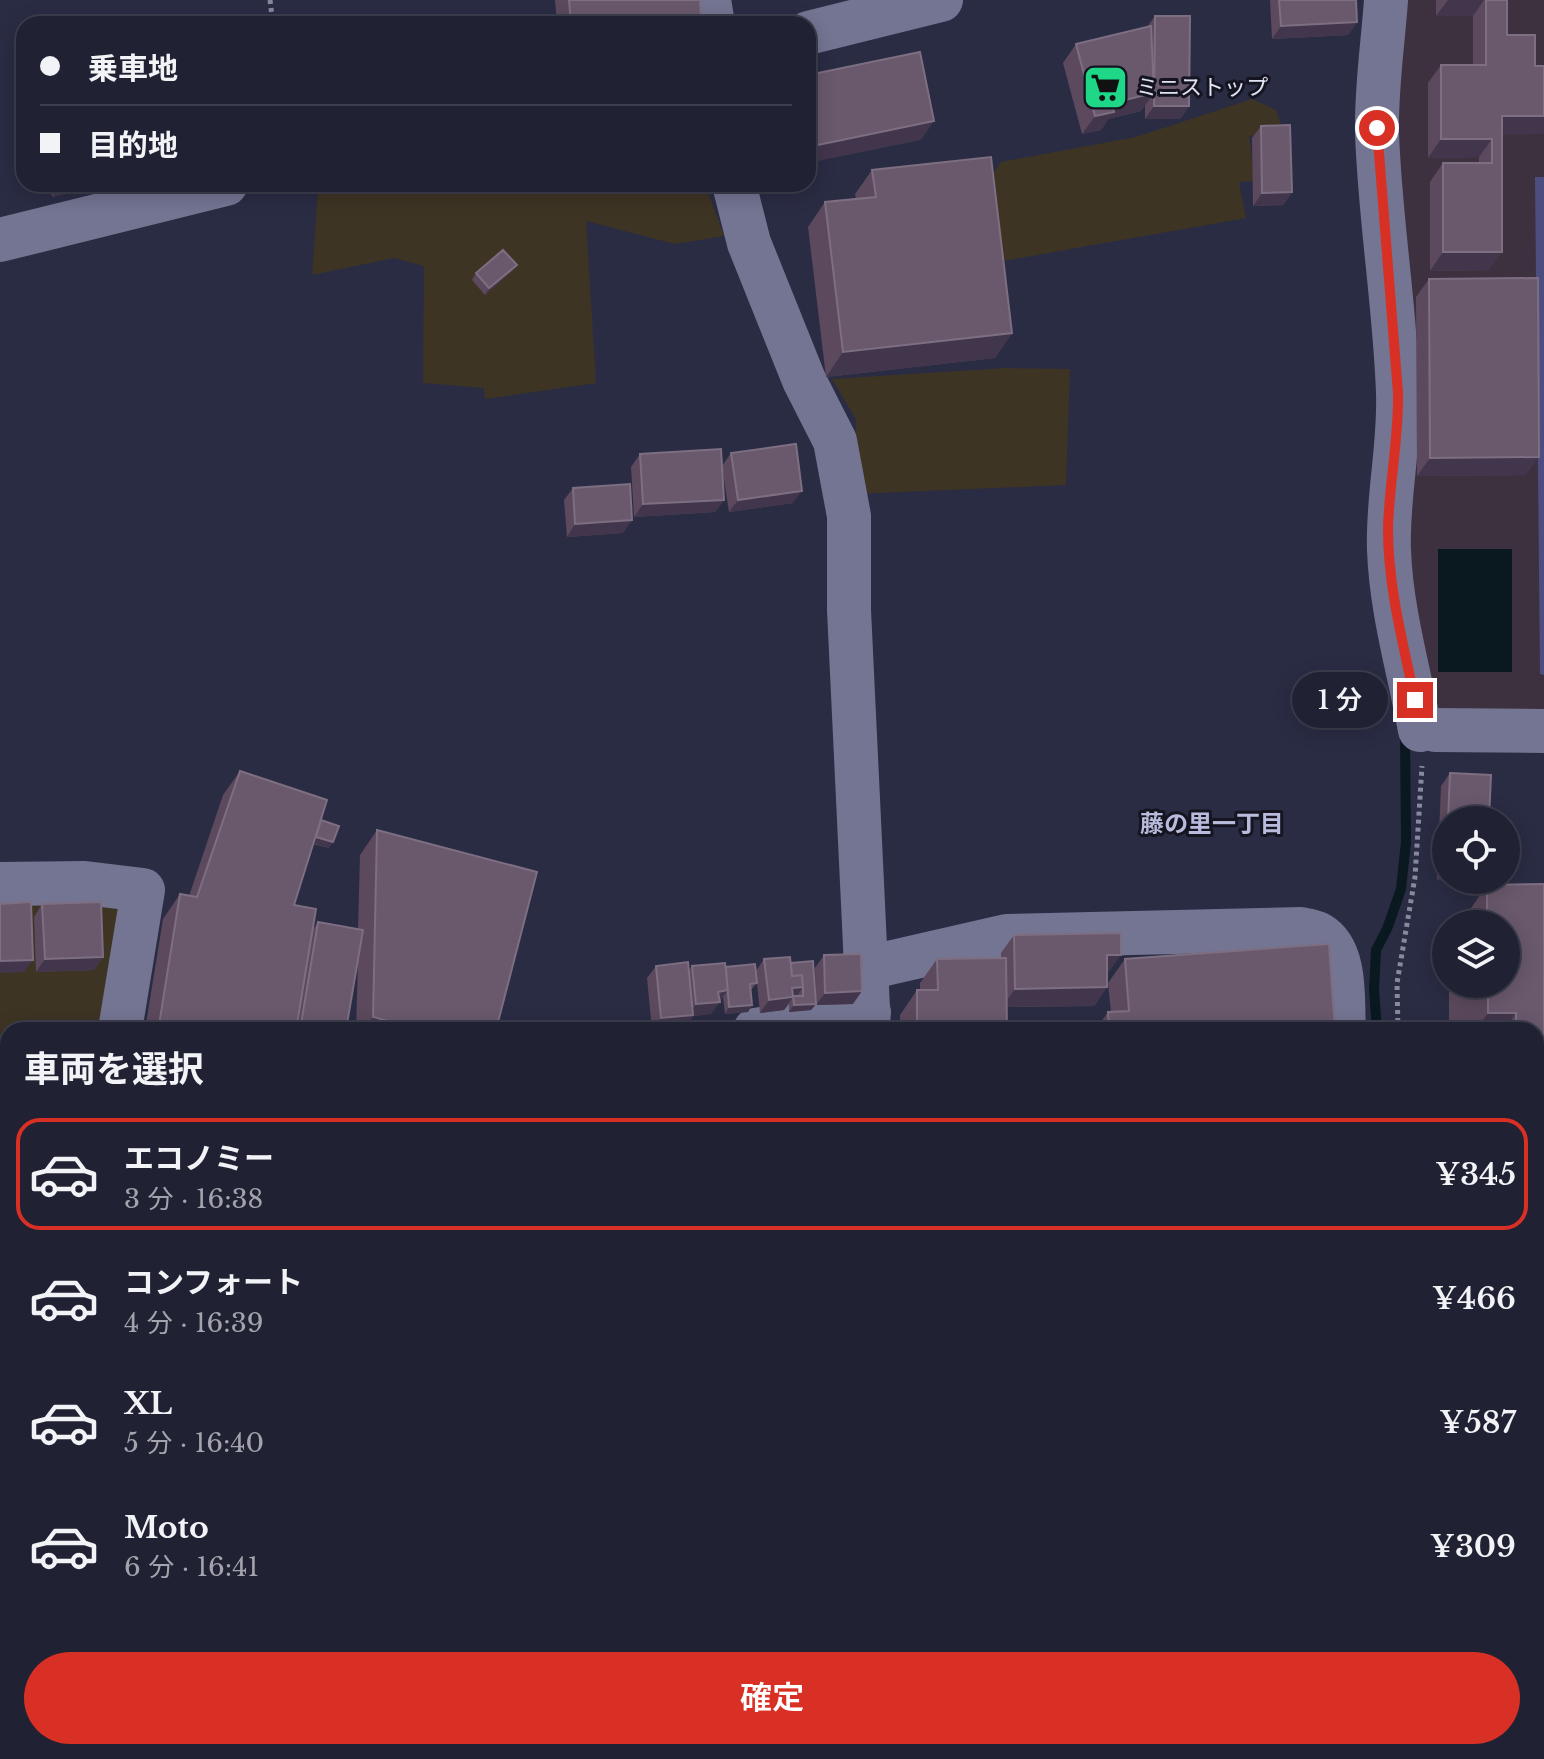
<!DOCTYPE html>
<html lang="ja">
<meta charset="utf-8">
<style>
body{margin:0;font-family:"Libre Baskerville","Noto Sans JP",serif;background:#28293b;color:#f1f3f6;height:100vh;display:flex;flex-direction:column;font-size:30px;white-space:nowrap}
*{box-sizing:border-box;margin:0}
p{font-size:26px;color:#a2a3ac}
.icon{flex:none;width:44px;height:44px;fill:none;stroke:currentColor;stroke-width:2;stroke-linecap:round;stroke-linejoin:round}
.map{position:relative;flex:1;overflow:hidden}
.side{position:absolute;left:0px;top:1022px;width:1544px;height:738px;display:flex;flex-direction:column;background:#202133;border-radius:24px 24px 0 0;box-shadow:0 4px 20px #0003,0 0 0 2px #3d3e4e}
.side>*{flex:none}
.guide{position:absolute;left:16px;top:16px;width:800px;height:176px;border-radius:24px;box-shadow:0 4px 20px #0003,0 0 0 2px #3d3e4e;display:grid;align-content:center;height:176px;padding:0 24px;background:#202133}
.controls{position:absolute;left:1432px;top:806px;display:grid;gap:16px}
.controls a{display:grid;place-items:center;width:88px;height:88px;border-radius:50%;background:#202133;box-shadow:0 4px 20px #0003,0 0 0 2px #3d3e4e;font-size:40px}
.end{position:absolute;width:36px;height:36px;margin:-18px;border:10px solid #d93025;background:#fff;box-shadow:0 0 0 4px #fff}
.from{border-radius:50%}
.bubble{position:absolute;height:56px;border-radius:28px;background:#202133;box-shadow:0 4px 20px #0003,0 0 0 2px #3d3e4e;font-size:26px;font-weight:600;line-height:56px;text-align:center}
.guide b{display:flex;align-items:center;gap:28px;height:76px;font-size:30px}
.guide b+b{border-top:2px solid #3d3e4e}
.guide i{width:20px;height:20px;background:#f1f3f6}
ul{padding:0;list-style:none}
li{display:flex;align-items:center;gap:24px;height:112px;margin:0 16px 12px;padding:0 8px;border:4px solid transparent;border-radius:24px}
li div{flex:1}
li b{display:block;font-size:30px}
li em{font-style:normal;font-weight:600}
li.on{border-color:#d93025}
li>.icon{width:72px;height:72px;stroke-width:1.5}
h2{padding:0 24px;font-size:36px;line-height:96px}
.cta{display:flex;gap:16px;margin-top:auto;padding:16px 24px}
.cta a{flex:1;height:92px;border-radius:48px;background:#d93025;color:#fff;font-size:32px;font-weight:600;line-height:92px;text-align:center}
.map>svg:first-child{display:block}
.built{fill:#323353}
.industrial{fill:#3e3424}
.education{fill:#3d313f}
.green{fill:#4c4e7f}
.water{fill:#0a1820}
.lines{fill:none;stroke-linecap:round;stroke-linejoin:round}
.stream{stroke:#0a1820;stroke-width:10}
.path{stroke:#87899d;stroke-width:5;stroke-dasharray:4 4;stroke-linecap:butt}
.minor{stroke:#737592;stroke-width:44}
.wall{fill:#5c495d}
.shaded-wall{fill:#42364c}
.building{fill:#6a596d;stroke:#7d6e82;stroke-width:2}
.route{stroke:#d93025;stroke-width:10}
.labels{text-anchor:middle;stroke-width:6;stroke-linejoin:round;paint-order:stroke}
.poi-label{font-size:22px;fill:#e1e2f3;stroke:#151521;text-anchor:start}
.neighbourhood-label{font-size:24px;font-weight:bold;fill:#b8bbdb;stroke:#151521}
</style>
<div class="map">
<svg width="1544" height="1759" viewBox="0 0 1544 1759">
<rect width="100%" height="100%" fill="#2a2c44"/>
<!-- built -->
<polygon class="built" points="1544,1249 1544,1532 1536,1519 1536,1252"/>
<!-- industrial -->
<g class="industrial">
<polygon points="1252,99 1276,110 1284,134 1249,136 1255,181 1239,182 1246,218 997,262 987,182 1001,162 1136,137"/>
<polygon points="348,184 705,184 724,236 675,244 586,221 596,383 485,399 484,388 423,383 424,266 394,258 312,275 318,191"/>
<polygon points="1006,368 1070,369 1066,485 855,494 856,419 832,379"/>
<polygon points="0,898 112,901 124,913 103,1030 8,1030 8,1752 1536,1752 1544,1694 1544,1759 0,1759"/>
</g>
<!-- education -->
<polygon class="education" points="1400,0 1544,0 1544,712 1429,711 1403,588 1390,174"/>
<!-- green -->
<polygon class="green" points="1535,177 1544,177 1544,675 1540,674"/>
<!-- water -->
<rect class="water" x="1438" y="549" width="74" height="123"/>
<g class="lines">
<!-- stream -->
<g class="stream">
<polyline points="1377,1030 1374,990 1376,950 1387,929 1401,889 1406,842 1405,733"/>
<polyline points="1536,1583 1544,1592"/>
</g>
<!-- path -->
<g class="path">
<polyline points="270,0 273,24"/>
<polyline points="1398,1030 1397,983 1415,877 1422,766"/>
<polyline points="1536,1554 1544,1563"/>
</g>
<!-- minor -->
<g class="minor">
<polyline points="709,0 713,24"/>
<path d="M1386 0C1383 44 1376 88 1377 133 1380 220 1395 306 1398 393 1400 446 1387 498 1389 550 1391 610 1409 671 1420 730"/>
<polyline points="808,33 941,0"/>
<polyline points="734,184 749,243 804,380 835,441 849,516 849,610 869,1030"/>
<polyline points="0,240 226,184"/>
<polyline points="1435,730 1544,731"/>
<polyline points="0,884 85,883 143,890 120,1030"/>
<path d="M867 968 1007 936 1301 929C1306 930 1314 931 1319 934 1348 951 1342 1002 1344 1030"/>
<polyline points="755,1030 869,1012"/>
<polyline points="1536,1643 1544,1654"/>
<polyline points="724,1759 726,1752"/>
</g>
</g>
<!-- wall -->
<g class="wall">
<polygon points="555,0 700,0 701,22 699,24 557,24"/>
<polygon points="1270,0 1356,0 1357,22 1348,35 1272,39"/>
<polygon points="1436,0 1507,0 1502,134 1489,270 1430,271 1430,182 1443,163 1479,163 1479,157 1428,158 1428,83 1441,65 1473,65 1473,16 1436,16"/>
<polygon points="1155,16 1189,106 1180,119 1145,119 1145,105 1141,111 1108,119 1101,130 1082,134 1063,63 1076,44 1147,27"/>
<polygon points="1261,126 1292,192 1283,205 1253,206 1252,138"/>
<polygon points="872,170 1012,333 995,358 826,377 808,227 825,202 856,199 855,194"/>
<polygon points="50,184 103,184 52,197"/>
<polygon points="517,265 512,271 485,295 472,280 476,273"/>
<polygon points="1429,279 1526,475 1417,476 1416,297"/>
<polygon points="731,453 793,503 729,512 722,466"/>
<polygon points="640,454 724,500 715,512 634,517 631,467"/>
<polygon points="573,488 623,533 567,537 564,500"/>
<polygon points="240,771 320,821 329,848 313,844 294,905 312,931 318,922 358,929 360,855 377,830 496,1030 356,1030 358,961 346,1030 145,1030 163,919 180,894 189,896 223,795"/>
<polygon points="1450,773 1489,820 1446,820 1446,880 1479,880 1478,882 1437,880 1441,786"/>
<polygon points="1544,884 1544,1147 1536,1147 1536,1030 1449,1030 1449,984 1506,984 1506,924 1460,924 1487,885"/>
<polygon points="42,904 103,957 94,970 36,972 34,917"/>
<polygon points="1014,935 1108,973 1107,973 1107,987 1094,1006 1007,1007 1007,1030 900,1030 900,1015 917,990 920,990 920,983 937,959 1001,958 1001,953"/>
<polygon points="824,955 853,1004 816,1005 815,968"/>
<polygon points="764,959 791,963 816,1004 811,1010 789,1012 789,1004 784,1010 760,1013 757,983 751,990 752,1005 748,1012 725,1014 723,997 711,1014 693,1016 684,1028 652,1030 647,978 656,966 689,970 692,966 726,967 756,971"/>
<polygon points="1125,959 1335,1030 1095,1030 1108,1012 1111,1012 1108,983"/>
<polygon points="66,1752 499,1752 500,1759 61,1759"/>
<polygon points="517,1752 644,1752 642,1759 515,1759"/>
<polygon points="758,1752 842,1752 887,1759 753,1759"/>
<polygon points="988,1752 1480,1752 1413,1759 989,1759"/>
<polygon points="1522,1752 1536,1752 1544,1759 1523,1759"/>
</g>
<!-- shaded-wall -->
<g class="shaded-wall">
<polygon points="1448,0 1484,0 1473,16 1436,16"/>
<polygon points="1357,22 1348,35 1272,39 1281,26"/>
<polygon points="1154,93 1141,111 1108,119 1101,130 1082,134 1095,116 1112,103"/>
<polygon points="1154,106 1189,106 1180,119 1145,119"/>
<polygon points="1502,116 1544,116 1544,134 1489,135"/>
<polygon points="934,121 921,140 808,163 808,147"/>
<polygon points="1441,139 1492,139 1479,157 1428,158"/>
<polygon points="61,184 103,184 52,197"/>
<polygon points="1292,192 1283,205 1253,206 1262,193"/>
<polygon points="1443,252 1502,252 1489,270 1430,271"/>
<polygon points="517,265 512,271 485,295 489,288"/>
<polygon points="1012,333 995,358 826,377 843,352"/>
<polygon points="1539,457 1526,475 1417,476 1430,458"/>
<polygon points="802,491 793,503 729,512 738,500"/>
<polygon points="724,500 715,512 634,517 643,504"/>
<polygon points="632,520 623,533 567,537 575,524"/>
<polygon points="316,837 333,842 329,848 312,843"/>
<polygon points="1445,868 1446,880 1479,880 1478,882 1437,880"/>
<polygon points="1107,955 1121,955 1108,973 1094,974"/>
<polygon points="103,957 94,970 36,972 45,959"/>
<polygon points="33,960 24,972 0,973 0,961"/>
<polygon points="803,987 794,1000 793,997 784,1010 760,1013 769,1000 792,988"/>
<polygon points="1107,987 1094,1006 1002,1007 1015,989"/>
<polygon points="728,990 711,1014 693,1016 684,1028 652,1030 661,1018 687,1016 696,1004 718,992"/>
<polygon points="862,991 853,1004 816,1005 825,993"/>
<polygon points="816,1004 811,1010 789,1012 794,1005"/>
<polygon points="752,1005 748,1012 725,1014 729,1007"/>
<polygon points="1488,1013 1516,1013 1504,1030 1476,1030"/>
<polygon points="373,1017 422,1030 364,1030"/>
<rect x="1536" y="1092" width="8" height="55"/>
<polygon points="0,1368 8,1368 8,1388 5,1391 0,1392"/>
<polygon points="1317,1752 1480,1752 1413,1759 1313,1759"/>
</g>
<!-- building -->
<g class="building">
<polygon points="569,0 700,0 701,22 663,24 571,24"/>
<polygon points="1279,0 1356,0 1357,22 1281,26"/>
<polygon points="1486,0 1507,0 1507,35 1535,35 1535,66 1544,66 1544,116 1502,116 1502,252 1443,252 1443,163 1492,163 1492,139 1441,139 1441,65 1486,65"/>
<polygon points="1155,16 1190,16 1189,106 1154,106"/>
<polygon points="1151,26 1154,93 1112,103 1114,112 1095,116 1076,44"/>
<polygon points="920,52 934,121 808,147 808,75"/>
<polygon points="1290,125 1292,192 1262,193 1261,126"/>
<polygon points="991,157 1012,333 843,352 825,202 876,197 872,170"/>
<polygon points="503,250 517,265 489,288 476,273"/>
<polygon points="1538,278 1539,457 1430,458 1429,279"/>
<polygon points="796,444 802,491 738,500 731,453"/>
<polygon points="721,449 724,500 643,504 640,454"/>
<polygon points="630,484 632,520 575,524 573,488"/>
<polygon points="240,771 327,800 294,905 316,909 296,1030 152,1030 152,1024 159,1025 180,894 197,897"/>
<polygon points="1450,773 1491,775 1489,820 1448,820"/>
<polygon points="321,820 339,826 333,842 316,837"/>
<polygon points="377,830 537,872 496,1030 422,1030 373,1017"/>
<polygon points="1544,884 1544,1092 1536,1092 1536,1030 1516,1030 1516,1013 1488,1013 1488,984 1506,984 1506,924 1487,924 1487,885"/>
<polygon points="31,902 33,960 0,961 0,904"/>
<polygon points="101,902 103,957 45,959 42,904"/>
<polygon points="318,922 363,930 346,1030 300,1030"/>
<polygon points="1121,933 1121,955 1107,955 1107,987 1015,989 1014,935"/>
<polygon points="1329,944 1335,1030 1109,1030 1108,1012 1129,1011 1125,959"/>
<polygon points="861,954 862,991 825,993 824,955"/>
<polygon points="790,957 792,976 802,975 803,987 792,988 793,997 769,1000 764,959"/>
<polygon points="1006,958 1007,1030 917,1030 917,990 938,990 937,959"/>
<polygon points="813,961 816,1004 794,1005 793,996 803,996 803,987 802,975 792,976 791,963"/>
<polygon points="688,962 693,1015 661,1018 656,966"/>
<polygon points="725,963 728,990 718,992 720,1002 696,1004 692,966"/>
<polygon points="755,964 757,983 750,984 752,1005 729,1007 726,967"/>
<polygon points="1063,1024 1066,1030 1050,1030"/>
<rect x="0" y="1049" width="8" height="319"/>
<polygon points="0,1658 3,1759 0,1759"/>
<polygon points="1544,1677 1544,1759 1533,1759 1532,1752 1536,1752 1536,1678"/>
<polygon points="84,1752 499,1752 500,1759 84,1759"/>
<polygon points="528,1752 644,1752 642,1759 527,1759"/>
<polygon points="763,1752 842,1752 887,1757 887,1759 762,1759"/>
<polygon points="1008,1752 1322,1752 1323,1759 1009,1759"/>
</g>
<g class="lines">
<!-- route -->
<path class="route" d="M1377 128 1398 393C1399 439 1389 484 1388 529 1388 587 1403 643 1415 700"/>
</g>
<!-- icons -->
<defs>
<symbol id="supermarket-square" viewBox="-11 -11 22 22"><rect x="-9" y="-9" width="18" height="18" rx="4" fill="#1ed888" stroke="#151521"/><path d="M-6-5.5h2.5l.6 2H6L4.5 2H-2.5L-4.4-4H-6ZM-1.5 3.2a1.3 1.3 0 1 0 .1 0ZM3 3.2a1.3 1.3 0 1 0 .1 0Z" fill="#111"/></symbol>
</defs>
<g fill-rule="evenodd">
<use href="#supermarket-square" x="1080" y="62" width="51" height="51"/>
</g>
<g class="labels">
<!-- poi labels -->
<g class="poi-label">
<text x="1136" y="95">ミニストップ</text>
</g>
<!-- neighbourhood labels -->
<g class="neighbourhood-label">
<text x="1212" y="832">藤の里一丁目</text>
</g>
</g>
</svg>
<div class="controls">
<a><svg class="icon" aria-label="locate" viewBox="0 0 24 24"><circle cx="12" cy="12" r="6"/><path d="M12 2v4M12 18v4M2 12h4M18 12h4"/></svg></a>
<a><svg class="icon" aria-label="layers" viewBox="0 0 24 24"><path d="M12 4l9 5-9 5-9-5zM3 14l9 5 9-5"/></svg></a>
</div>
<i class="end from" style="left:1377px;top:128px"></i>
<i class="end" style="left:1415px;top:700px"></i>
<div class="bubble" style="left:1292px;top:672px;width:96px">1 分</div>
<div class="guide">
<b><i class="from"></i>乗車地</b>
<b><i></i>目的地</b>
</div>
<section class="side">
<h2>車両を選択</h2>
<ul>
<li class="on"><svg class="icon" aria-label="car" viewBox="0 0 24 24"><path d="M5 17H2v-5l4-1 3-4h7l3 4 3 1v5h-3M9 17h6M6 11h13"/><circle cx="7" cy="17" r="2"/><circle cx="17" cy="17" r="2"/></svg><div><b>エコノミー</b><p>3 分 · 16:38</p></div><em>¥345</em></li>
<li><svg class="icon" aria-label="car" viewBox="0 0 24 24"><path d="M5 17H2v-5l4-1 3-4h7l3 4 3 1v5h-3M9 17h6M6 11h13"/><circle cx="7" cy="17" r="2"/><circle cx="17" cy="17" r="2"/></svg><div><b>コンフォート</b><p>4 分 · 16:39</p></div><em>¥466</em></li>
<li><svg class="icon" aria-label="car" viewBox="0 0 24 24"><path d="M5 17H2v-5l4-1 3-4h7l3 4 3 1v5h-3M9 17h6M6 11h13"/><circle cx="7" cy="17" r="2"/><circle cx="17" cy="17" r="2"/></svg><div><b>XL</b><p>5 分 · 16:40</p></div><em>¥587</em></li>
<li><svg class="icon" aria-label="car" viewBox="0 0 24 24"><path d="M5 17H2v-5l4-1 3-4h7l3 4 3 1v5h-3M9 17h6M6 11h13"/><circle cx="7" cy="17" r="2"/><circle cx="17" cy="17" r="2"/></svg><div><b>Moto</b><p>6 分 · 16:41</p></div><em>¥309</em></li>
</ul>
<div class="cta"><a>確定</a></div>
</section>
</div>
